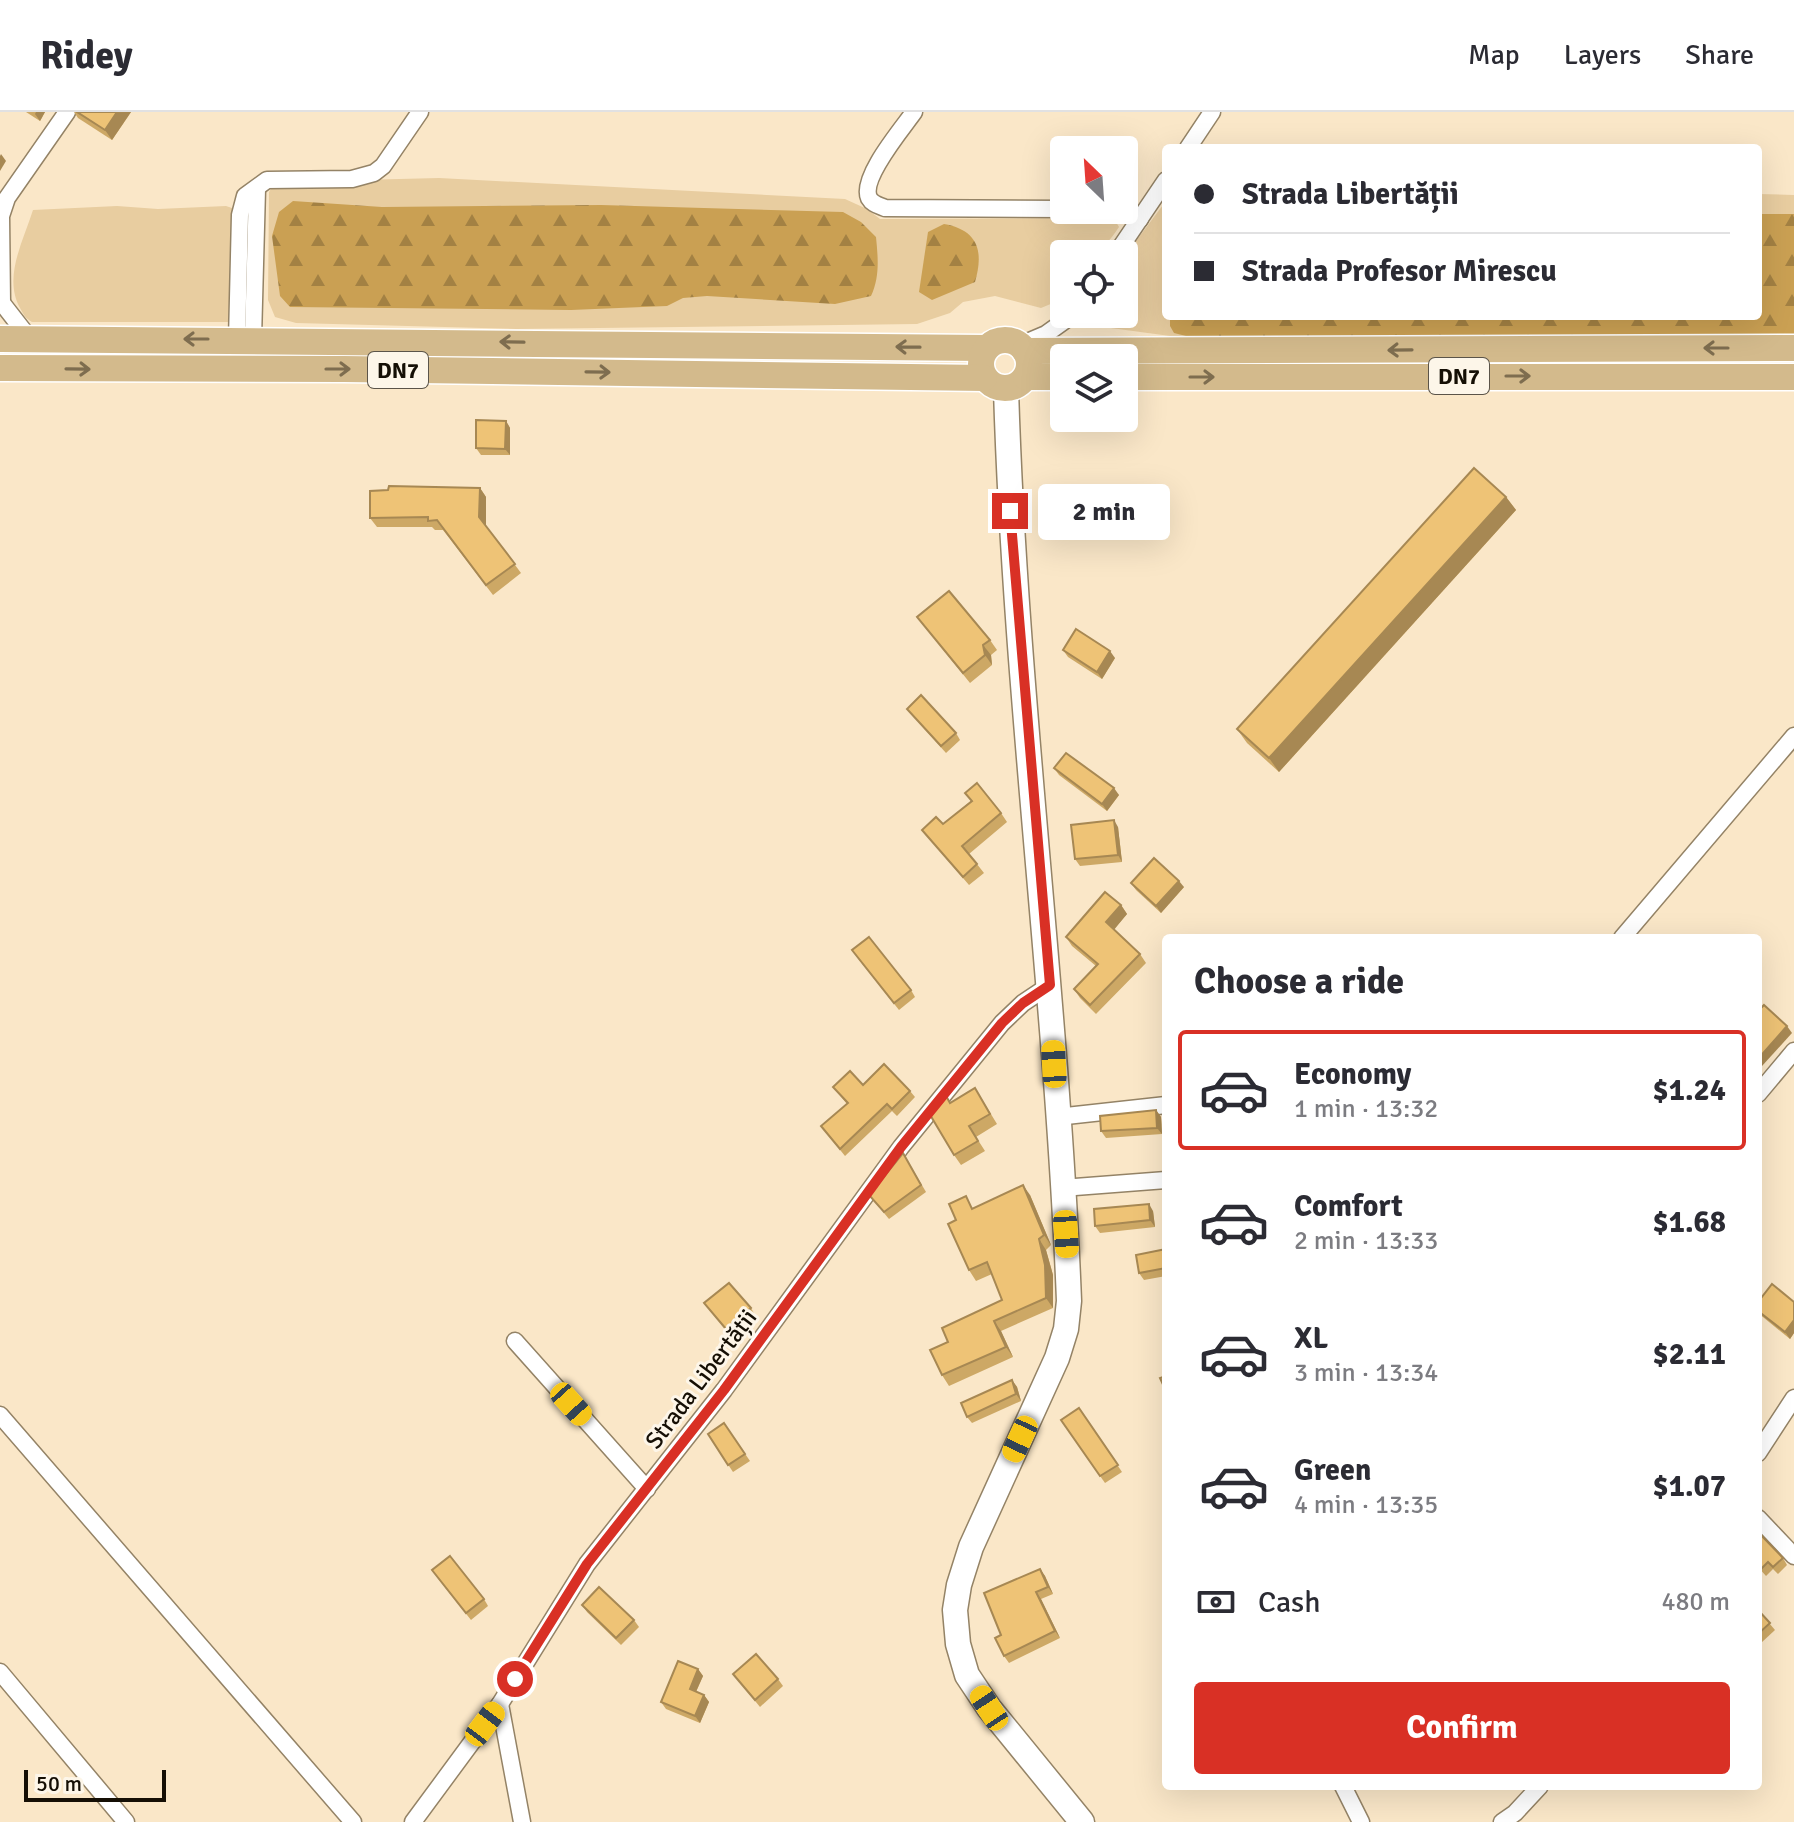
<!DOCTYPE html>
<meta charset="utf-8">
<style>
body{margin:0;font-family:Signika,sans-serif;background:#f7f7f7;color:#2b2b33;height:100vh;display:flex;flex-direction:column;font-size:30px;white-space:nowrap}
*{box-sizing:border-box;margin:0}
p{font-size:26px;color:#7c7c81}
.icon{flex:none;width:44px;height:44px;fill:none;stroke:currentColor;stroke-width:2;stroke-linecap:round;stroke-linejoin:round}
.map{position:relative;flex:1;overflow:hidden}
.sheet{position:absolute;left:1162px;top:822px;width:600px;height:856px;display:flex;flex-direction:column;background:#fff;border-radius:8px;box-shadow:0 8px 32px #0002}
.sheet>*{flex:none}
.top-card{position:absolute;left:1162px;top:32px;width:600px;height:176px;border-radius:8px;box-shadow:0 8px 32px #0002;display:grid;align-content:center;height:176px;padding:0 32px;background:#fff}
.needle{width:52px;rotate:335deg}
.fabs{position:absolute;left:1050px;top:24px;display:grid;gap:16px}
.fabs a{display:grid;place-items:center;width:88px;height:88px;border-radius:8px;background:#fff;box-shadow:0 8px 32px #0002;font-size:40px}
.scale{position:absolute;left:24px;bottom:20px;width:142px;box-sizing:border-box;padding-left:8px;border:4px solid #150f05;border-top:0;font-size:22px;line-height:28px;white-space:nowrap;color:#150f05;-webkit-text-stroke:6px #fdf6e9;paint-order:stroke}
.end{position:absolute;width:36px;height:36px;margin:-18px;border:10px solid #d93025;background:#fff;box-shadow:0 0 0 4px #fff}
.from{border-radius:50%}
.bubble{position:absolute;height:56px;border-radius:8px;background:#fff;box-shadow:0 8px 32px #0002;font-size:26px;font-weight:700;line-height:56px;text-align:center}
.car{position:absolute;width:24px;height:48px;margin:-24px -12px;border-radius:10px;box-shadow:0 0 6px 2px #0007;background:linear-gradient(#f5c518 24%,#345 0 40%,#f5c518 0 76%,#345 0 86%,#f5c518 0)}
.top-card b{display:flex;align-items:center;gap:28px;height:76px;font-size:30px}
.top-card b+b{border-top:2px solid #e1e1e2}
.top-card i{width:20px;height:20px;background:#2b2b33}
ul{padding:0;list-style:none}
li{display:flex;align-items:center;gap:24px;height:120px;margin:0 16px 12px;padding:0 16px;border:4px solid transparent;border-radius:8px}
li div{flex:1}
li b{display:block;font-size:30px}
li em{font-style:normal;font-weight:700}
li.selected{border-color:#d93025}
li>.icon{width:72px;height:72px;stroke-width:1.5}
h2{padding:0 32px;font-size:36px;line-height:96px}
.pay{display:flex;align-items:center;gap:20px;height:88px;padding:0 32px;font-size:30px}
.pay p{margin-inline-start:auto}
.button{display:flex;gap:16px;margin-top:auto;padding:16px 32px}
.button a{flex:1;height:92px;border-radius:8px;background:#d93025;color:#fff;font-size:32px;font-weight:700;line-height:92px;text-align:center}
header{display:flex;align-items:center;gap:48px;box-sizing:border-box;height:112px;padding:0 40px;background:#fff;border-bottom:2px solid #e1e1e2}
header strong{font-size:38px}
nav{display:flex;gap:44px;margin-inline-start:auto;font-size:28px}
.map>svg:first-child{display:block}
.grass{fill:#e8cda0}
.forest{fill:url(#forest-firs)}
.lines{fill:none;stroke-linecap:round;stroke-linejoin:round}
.street-casing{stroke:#948366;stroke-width:19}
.secondary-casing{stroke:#948366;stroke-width:27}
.primary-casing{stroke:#fff;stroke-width:29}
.street{stroke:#fff;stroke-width:16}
.secondary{stroke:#fff;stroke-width:24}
.primary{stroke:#d3ba8c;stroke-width:26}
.wall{fill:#cda865}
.shaded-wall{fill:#a78853}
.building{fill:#eec376;stroke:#a78853;stroke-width:2}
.oneway{stroke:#7e6d4f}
.route{stroke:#d93025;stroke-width:10}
.labels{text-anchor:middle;stroke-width:6;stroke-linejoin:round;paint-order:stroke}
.shield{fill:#fdf6e9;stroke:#5b5449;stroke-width:2}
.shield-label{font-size:22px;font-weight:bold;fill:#150f05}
.street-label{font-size:24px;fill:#150f05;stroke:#fdf6e9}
</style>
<header>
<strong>Ridey</strong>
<nav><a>Map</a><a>Layers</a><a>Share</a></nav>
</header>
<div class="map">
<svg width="1794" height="1710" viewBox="0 0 1794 1710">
<defs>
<pattern id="forest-firs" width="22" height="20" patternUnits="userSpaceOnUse" patternTransform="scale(2)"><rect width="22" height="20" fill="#caa053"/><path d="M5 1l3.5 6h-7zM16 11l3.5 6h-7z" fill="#a38143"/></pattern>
</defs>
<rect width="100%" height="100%" fill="#fae7c8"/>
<!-- grass -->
<g class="grass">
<path d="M439 66 845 87 867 97 880 107 1107 106 1115 108 1119 115C1101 142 1094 142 1064 142V181L1053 191 1041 196 995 184 963 190 950 201 917 212 516 217 296 211 275 205 268 188 269 80 273 73 280 70Z"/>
<polygon points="1758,82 1794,83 1794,223 1170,224 1096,214 1090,202 1124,202 1124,145 1166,89 1166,204 1758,204"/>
<path d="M117 94 158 97 226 94 235 97 232 200 229 210H32C25 206 24 203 20 196 3 165 23 130 33 98Z"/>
</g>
<!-- forest -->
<g class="forest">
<path d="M293 89 382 95 601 93 843 100 861 110 876 125C878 145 880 165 871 184L835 192 707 184 683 186 667 194 571 198 290 195 280 184 272 124 279 100Z"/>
<polygon points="1758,102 1794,102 1794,222 1609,225 1190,225 1174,221 1170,214 1170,204 1758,204"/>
<path d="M944 112C978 118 984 139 975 170L932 188 919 180 928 120Z"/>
</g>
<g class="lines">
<defs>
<g id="street">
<path d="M914 0C902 17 860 66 869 86 873 93 879 93 885 96L1064 97"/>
<polyline points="1188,36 1212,0"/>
<polyline points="1109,98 1121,99 1140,107"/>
<polyline points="1116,142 1166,68"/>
<polyline points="2,191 1,104 7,86 67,0"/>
<polyline points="0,192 2,191 30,227"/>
<polyline points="253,227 257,77"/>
<polyline points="237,228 240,103 245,84 267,68 352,67 374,61 383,54 420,0"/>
<polyline points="1020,233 1046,222 1074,202"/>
<polyline points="1622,826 1794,624"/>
<polyline points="1758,982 1794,939"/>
<polyline points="1057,1005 1166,993"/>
<polyline points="1062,1076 1166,1068"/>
<polyline points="515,1229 647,1377"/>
<polyline points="0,1303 353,1710"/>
<polyline points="1758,1341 1794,1286"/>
<polyline points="1758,1406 1794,1444"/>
<polyline points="0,1560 126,1710"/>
<polyline points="500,1592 522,1710"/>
<polyline points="1343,1674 1361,1710"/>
<polyline points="413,1710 500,1592 587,1452 724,1278 901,1035 1002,911 1023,891 1050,873"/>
<polyline points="1502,1710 1515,1701 1540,1674"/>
</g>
<path id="secondary" d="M1006 277C1015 582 1057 884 1069 1189L1066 1217 1057 1246 971 1435 959 1473 955 1498 958 1532 967 1563 989 1596 1082 1710"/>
<g id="primary">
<polyline points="0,227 986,236"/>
<circle cx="1005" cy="252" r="24"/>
<polyline points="1025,239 1794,236"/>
<polyline points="0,256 344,257 984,266"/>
<polyline points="1026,265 1064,265"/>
<polyline points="1124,265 1794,265"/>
</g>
</defs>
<!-- street casing -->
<use href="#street" class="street-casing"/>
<!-- secondary casing -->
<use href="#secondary" class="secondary-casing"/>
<!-- primary casing -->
<use href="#primary" class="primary-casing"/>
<!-- street -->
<use href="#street" class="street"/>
<!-- secondary -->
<use href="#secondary" class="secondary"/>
<!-- primary -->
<use href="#primary" class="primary"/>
</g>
<!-- wall -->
<g class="wall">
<polygon points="26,0 45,0 40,9"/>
<polygon points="74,0 131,0 112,28 78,6"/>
<polygon points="506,309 510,316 510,343 481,343 476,336"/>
<polygon points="480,376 486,385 486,414 521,461 493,483 443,418 435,418 432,415 377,415 370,406"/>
<polygon points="1506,385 1516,398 1279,660 1247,631 1237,617"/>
<polygon points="917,505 990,528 997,538 991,543 992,553 970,571"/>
<polygon points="1063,538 1115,546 1102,567 1068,545"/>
<polygon points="907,597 956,621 960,628 946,641"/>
<polygon points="1054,656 1119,683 1107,699 1059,663"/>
<polygon points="965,681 1001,701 1007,710 969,742 984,761 969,773 922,718 943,712 971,689"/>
<polygon points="1118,715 1122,750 1080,754 1075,747"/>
<polygon points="1131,771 1184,775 1161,801 1136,778"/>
<polygon points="1121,793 1127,802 1114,817 1140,842 1146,851 1096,902 1080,886 1074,877 1096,854 1072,834 1066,825"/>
<polygon points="857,845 911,878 915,885 899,898"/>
<polygon points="863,973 910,979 915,985 897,1004 892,999 845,1044 821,1014 847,992 833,975"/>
<polygon points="975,976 997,1012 976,1025 985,1039 961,1053 954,1043 951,991"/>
<polygon points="1156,998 1161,1005 1162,1022 1106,1026 1101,1019"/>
<polygon points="903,1041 926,1080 889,1107 869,1083"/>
<polygon points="1030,1083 1051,1133 1046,1138 1053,1163 1053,1196 1001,1219 1013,1245 949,1274 942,1263 948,1230 1002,1188 992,1162 976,1169 969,1158 956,1108"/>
<polygon points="1153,1099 1155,1115 1100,1121 1095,1114"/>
<polygon points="1166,1137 1166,1164 1144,1168 1139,1161"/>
<polygon points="1758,1190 1794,1190 1794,1221 1790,1227 1758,1201"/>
<polygon points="704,1191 751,1196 755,1203 731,1224"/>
<polygon points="1012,1268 1017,1275 1021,1289 972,1311 967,1305"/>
<polygon points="1079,1296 1122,1360 1105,1371 1061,1308"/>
<polygon points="724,1311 750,1349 733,1360 708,1322"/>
<polygon points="1758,1420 1783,1446 1787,1453 1778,1462 1773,1457 1766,1464 1758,1455"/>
<polygon points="1040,1457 1045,1464 1053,1482 1041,1487 1060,1526 1009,1551 1004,1544 1001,1523"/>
<polygon points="437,1465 484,1487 488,1494 471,1508"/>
<polygon points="582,1493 634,1508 639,1515 621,1533 587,1500"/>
<polygon points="1758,1498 1775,1518 1761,1531 1758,1528"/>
<polygon points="698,1557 703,1564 696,1580 704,1583 709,1590 700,1611 666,1597 661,1590"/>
<polygon points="733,1562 778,1567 783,1574 760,1595"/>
</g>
<!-- shaded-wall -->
<g class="shaded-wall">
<polygon points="36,0 45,0 40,9 35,2"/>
<polygon points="117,0 131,0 112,28 105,18"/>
<polygon points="1,42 6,49 0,59 0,44"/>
<polygon points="506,309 510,316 510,343 505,337"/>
<polygon points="480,376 486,385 486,415 479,405"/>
<polygon points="1506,385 1516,398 1279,660 1269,646"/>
<polygon points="983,533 991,543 992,553 985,543"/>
<polygon points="1110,539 1115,546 1102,567 1097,560"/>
<polygon points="1114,676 1119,683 1107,699 1102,692"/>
<polygon points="1114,708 1118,715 1122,750 1118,743"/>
<polygon points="1179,769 1184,775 1161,801 1156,794"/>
<polygon points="1121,793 1127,802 1113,819 1106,810"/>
<polygon points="1787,914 1792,921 1762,954 1758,947"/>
<polygon points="1156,998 1161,1005 1162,1022 1157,1016"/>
<polygon points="1023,1073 1030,1083 1051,1133 1044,1123"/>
<polygon points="1149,1092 1153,1099 1155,1115 1150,1108"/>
<polygon points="1039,1127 1046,1138 1053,1163 1053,1196 1046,1186"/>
<polygon points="1794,1208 1794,1221 1790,1227 1785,1220"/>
<polygon points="994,1209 1001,1219 1013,1245 1006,1235"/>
<polygon points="1012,1268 1017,1275 1021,1289 1016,1282"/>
<polygon points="1040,1457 1045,1464 1053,1482 1048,1475"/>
<polygon points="1036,1480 1041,1487 1060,1526 1055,1519"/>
<polygon points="698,1557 703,1564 694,1584 690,1577"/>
<polygon points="704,1583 709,1590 700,1611 695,1604"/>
</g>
<!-- building -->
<g class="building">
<polygon points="77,0 117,0 105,18"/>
<polygon points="476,308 506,309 505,337 476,336"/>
<polygon points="1474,356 1506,385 1269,646 1237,617"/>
<polygon points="389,374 480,376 479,405 515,452 486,473 437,408 428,409 428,405 370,406 370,379 388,378"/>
<polygon points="949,479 990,528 983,533 985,543 963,561 917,505"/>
<polygon points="1076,517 1110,539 1097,560 1063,538"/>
<polygon points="921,583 956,621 941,634 907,597"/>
<polygon points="1066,641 1114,676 1102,692 1054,656"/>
<polygon points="977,671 1001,701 962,734 977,752 963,765 922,718 936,705 943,712 972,689 965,681"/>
<polygon points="1114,708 1118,743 1075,747 1071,713"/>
<polygon points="1154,746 1179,769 1156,794 1131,771"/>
<polygon points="1105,780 1121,793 1106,810 1140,842 1090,893 1074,877 1098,852 1066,825"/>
<polygon points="869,825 911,878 894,891 852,838"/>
<polygon points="1764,893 1787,914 1758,947 1758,899"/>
<polygon points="884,952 910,979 892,997 887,992 840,1037 821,1014 848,991 833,975 850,959 863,973"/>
<polygon points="975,976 990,1002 969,1014 978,1029 954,1043 929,1001 945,982 950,991"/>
<polygon points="1156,998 1157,1016 1101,1019 1100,1004"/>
<polygon points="903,1041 921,1073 884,1100 869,1083"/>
<polygon points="1023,1073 1044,1123 1039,1127 1045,1153 1046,1186 994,1209 1006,1235 942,1263 930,1238 948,1230 942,1216 1002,1188 987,1150 969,1158 948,1112 956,1108 949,1092 966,1084 972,1097"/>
<polygon points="1149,1092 1150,1108 1095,1114 1094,1097"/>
<polygon points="1166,1137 1166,1156 1139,1161 1136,1143"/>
<polygon points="729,1171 751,1196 726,1217 704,1191"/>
<polygon points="1772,1172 1794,1190 1794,1208 1785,1220 1758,1199 1758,1190"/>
<polygon points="1166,1264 1166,1279 1160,1266"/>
<polygon points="1012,1268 1016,1282 967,1305 961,1291"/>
<polygon points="1079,1296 1118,1353 1100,1364 1061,1308"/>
<polygon points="724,1311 745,1342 728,1353 708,1322"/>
<polygon points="1758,1420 1783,1446 1773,1455 1768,1450 1761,1457 1758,1454"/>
<polygon points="450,1444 484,1487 466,1501 432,1458"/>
<polygon points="1040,1457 1048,1475 1036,1480 1055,1519 1004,1544 995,1526 1001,1523 984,1481"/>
<polygon points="599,1475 634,1508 616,1526 582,1493"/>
<polygon points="1758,1498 1770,1511 1758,1522"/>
<polygon points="756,1542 778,1567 755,1588 733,1562"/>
<polygon points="678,1549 698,1557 690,1577 704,1583 695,1604 661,1590"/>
</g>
<!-- one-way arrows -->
<defs><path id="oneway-shaft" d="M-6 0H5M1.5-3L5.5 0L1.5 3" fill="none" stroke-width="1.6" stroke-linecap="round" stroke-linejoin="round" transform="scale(2)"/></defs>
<g class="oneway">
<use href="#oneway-shaft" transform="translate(196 227) rotate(-180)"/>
<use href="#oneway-shaft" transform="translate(512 230) rotate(-179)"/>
<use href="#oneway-shaft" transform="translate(908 235) rotate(-179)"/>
<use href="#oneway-shaft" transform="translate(1716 236) rotate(-180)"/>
<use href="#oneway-shaft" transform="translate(1400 238) rotate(179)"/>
<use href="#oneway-shaft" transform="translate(78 257) rotate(1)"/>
<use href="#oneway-shaft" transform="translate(338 257)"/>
<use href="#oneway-shaft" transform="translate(598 260) rotate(1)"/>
<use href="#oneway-shaft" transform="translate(1518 264)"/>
<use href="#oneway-shaft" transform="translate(1202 265)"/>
</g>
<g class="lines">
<!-- route -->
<polyline class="route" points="515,1567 587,1452 724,1278 901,1035 1002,911 1023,891 1050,873 1010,399"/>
</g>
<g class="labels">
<!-- shield labels -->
<g class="shield">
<rect x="368" y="240" width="60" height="36" rx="6"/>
<rect x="1429" y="246" width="60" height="36" rx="6"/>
</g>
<g class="shield-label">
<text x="398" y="266">DN7</text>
<text x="1459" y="272">DN7</text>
</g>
<!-- street labels -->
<g class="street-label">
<text transform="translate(701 1267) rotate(-53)" y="8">Strada Libertății</text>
</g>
</g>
</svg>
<div class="fabs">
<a><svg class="needle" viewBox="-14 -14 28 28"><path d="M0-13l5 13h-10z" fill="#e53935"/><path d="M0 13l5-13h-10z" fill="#7c7c81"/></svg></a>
<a><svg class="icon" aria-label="locate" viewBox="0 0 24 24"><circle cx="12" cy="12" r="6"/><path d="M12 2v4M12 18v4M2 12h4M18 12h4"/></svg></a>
<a><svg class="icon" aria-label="layers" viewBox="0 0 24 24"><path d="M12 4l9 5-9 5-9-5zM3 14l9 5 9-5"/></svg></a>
</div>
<div class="scale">50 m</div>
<i class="end from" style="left:515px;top:1567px"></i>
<i class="end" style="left:1010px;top:399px"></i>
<div class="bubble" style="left:1038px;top:372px;width:132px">2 min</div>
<i class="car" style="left:1054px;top:952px;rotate:357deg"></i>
<i class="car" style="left:1066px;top:1122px;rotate:176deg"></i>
<i class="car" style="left:571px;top:1292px;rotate:138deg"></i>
<i class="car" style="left:1020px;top:1327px;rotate:205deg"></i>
<i class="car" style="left:989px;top:1596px;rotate:327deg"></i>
<i class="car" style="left:485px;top:1612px;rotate:37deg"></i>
<div class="top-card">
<b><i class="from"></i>Strada Libertății</b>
<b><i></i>Strada Profesor Mirescu</b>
</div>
<section class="sheet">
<h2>Choose a ride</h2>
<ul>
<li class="selected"><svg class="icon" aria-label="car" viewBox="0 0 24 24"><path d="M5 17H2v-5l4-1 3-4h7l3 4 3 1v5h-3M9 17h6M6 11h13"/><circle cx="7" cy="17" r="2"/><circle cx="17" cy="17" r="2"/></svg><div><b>Economy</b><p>1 min · 13:32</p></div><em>$1.24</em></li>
<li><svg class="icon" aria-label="car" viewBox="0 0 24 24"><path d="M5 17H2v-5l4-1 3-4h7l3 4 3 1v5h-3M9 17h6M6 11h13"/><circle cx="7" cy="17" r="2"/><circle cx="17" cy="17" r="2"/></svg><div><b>Comfort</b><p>2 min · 13:33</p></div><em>$1.68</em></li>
<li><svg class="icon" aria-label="car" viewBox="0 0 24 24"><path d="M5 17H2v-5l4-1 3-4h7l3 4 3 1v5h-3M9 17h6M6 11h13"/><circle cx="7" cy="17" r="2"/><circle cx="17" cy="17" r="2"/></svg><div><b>XL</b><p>3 min · 13:34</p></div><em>$2.11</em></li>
<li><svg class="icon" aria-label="car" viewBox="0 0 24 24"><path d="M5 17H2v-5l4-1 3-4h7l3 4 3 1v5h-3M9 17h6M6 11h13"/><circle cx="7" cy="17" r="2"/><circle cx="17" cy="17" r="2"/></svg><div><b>Green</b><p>4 min · 13:35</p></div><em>$1.07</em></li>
</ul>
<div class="pay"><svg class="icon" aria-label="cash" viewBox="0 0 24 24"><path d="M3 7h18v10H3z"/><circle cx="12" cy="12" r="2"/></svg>Cash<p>480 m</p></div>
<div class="button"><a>Confirm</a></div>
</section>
</div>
